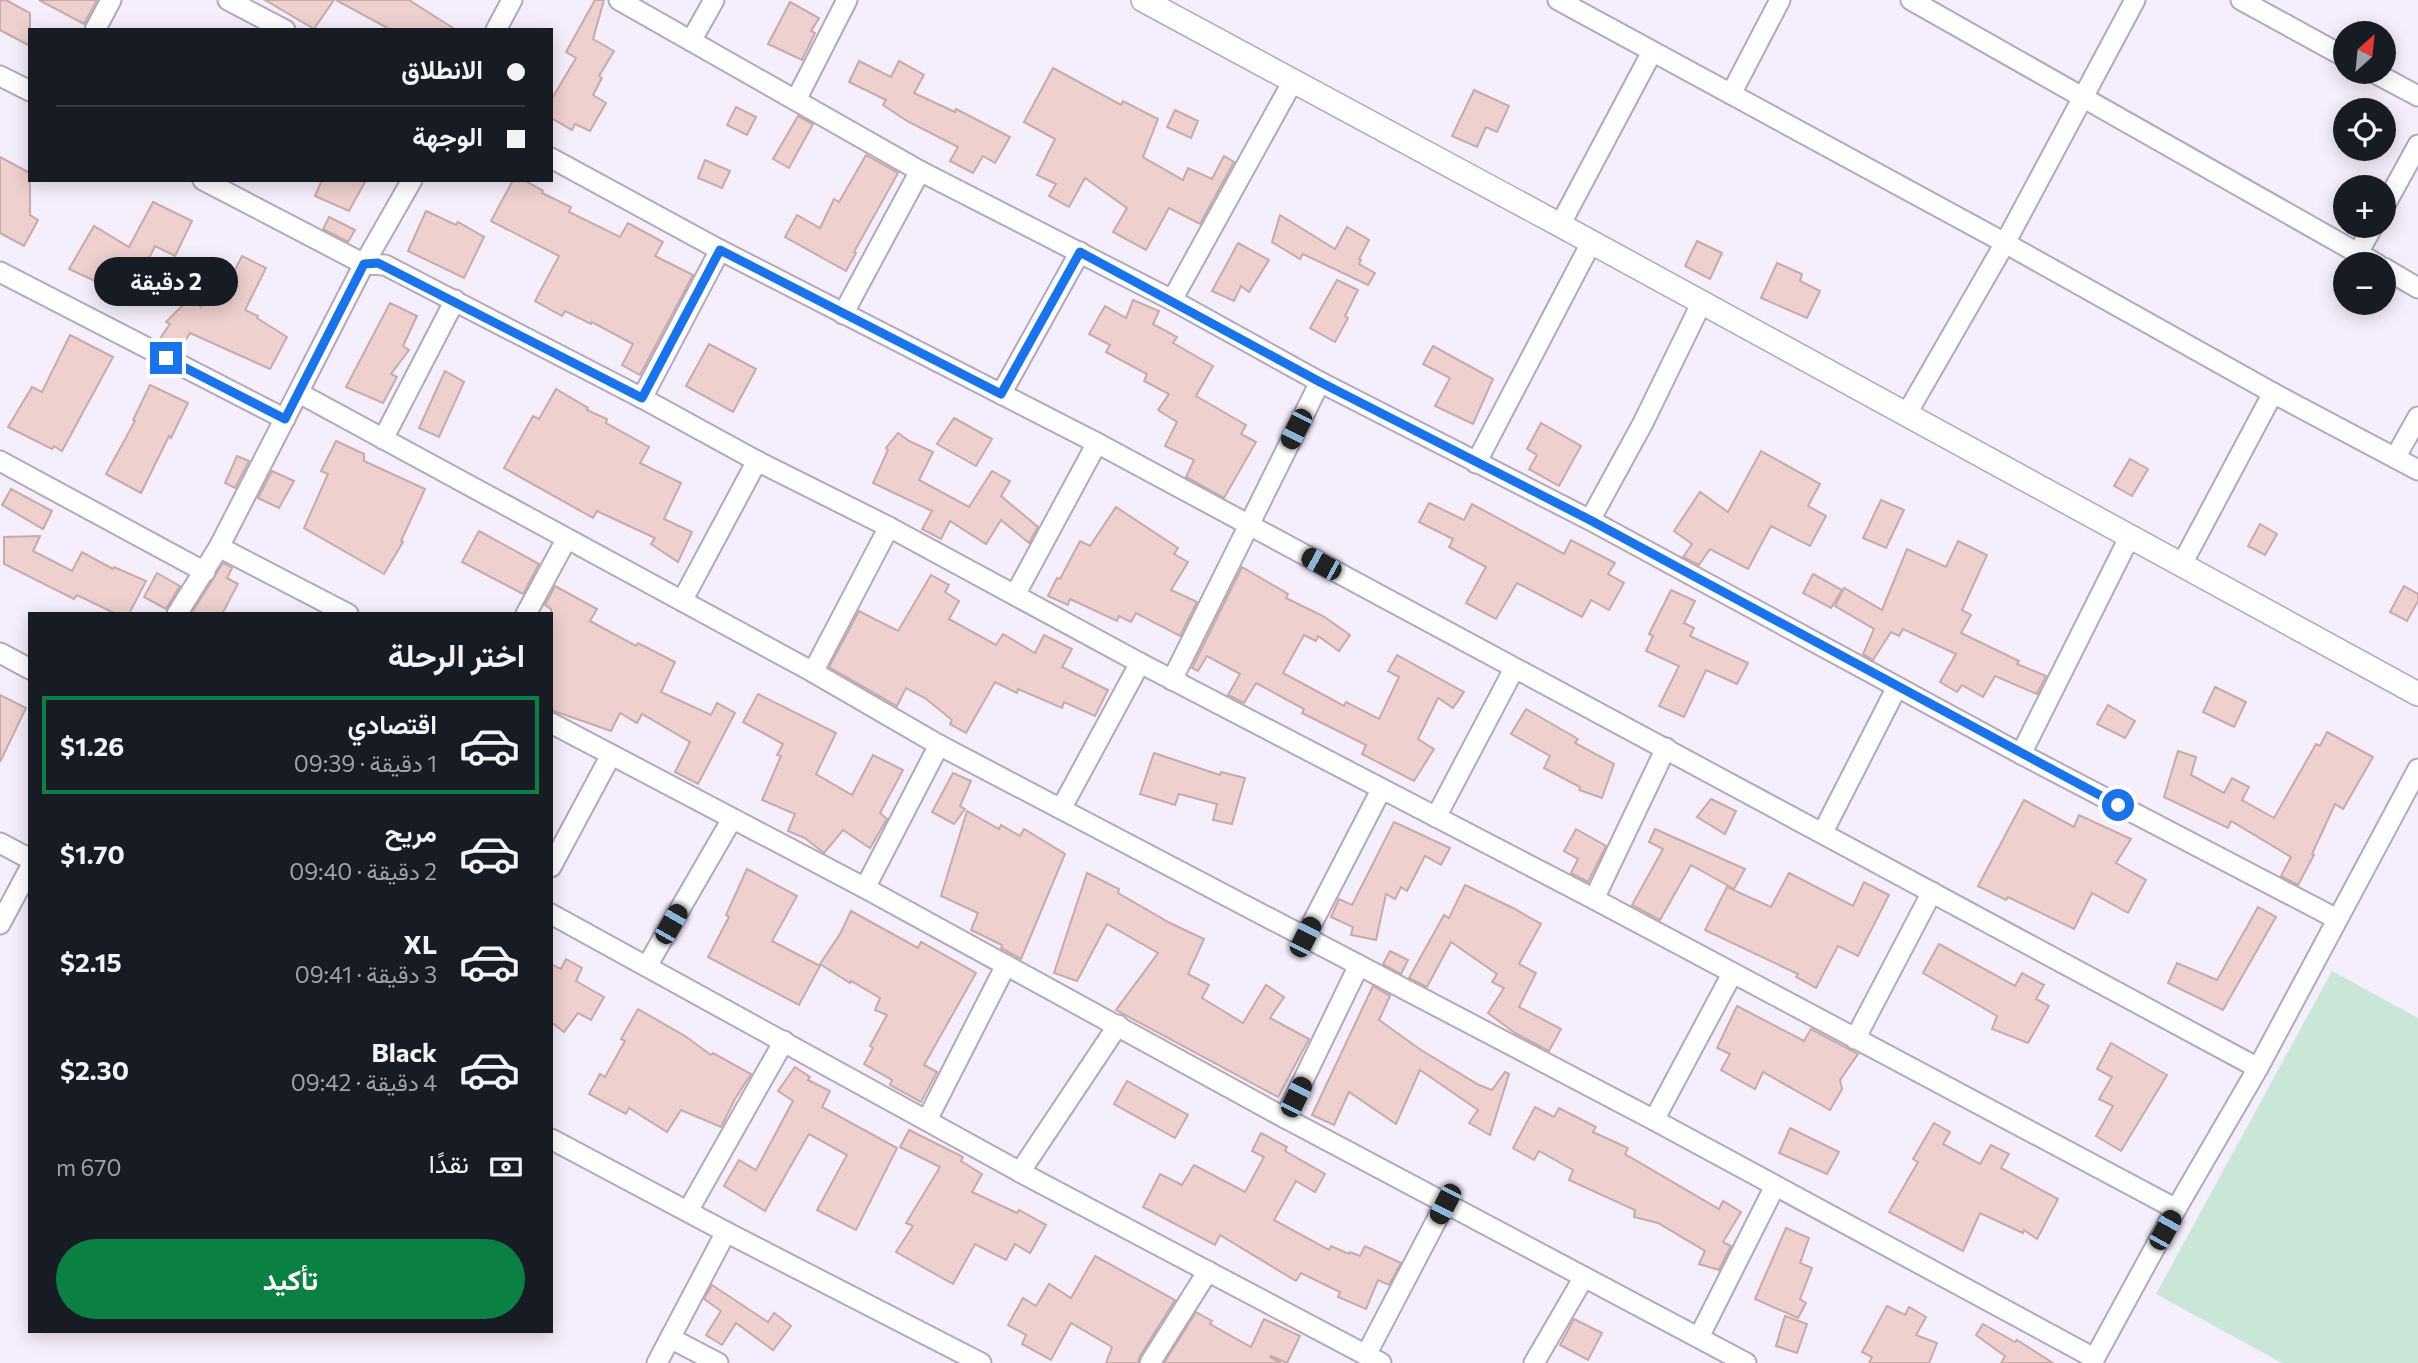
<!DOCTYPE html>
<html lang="ar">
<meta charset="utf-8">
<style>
body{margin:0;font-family:Commissioner,Vazirmatn,sans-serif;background:#242831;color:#f1f3f6;direction:rtl;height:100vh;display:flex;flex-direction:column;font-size:26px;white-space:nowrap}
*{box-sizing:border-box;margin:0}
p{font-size:23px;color:#9ea1a6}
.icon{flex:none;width:38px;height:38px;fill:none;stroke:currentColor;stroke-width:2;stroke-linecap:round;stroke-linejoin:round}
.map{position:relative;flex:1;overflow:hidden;direction:ltr}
.sheet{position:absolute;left:28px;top:612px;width:525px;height:721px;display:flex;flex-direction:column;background:#171b24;border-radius:0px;box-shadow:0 4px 18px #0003;direction:rtl}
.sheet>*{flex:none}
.banner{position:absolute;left:28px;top:28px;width:525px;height:154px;border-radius:0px;box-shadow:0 4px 18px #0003;direction:rtl;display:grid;align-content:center;height:154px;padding:0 28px;background:#171b24}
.needle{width:46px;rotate:27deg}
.controls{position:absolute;left:2333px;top:21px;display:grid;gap:14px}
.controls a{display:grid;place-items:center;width:63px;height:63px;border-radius:50%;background:#171b24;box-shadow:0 4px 18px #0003;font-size:35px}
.end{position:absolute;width:32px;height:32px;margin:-16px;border:9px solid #1a73e8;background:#fff;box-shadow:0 0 0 4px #fff}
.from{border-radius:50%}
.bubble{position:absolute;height:49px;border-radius:24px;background:#171b24;box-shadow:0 4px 18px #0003;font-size:23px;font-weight:700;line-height:49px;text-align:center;direction:rtl}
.car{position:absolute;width:21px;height:42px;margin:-21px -10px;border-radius:9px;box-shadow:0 0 5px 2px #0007;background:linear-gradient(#222 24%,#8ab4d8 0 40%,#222 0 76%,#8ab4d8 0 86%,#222 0)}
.banner b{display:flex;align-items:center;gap:24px;height:66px;font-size:26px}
.banner b+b{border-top:2px solid #363941}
.banner i{width:18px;height:18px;background:#f1f3f6}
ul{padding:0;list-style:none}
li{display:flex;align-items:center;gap:21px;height:98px;margin:0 14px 10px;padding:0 14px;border:4px solid transparent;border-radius:0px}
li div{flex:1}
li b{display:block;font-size:26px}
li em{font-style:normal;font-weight:700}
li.current{border-color:#0b8043}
li>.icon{width:63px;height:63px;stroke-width:1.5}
h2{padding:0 28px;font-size:32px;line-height:84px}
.pay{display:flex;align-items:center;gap:18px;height:77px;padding:0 28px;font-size:26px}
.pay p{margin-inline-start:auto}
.primary-button{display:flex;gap:14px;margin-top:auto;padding:14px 28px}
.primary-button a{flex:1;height:80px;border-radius:42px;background:#0b8043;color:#fff;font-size:28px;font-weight:700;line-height:80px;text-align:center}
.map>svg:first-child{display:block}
.green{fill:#cae6d7}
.building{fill:#eed0ce;stroke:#c8aba9;stroke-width:2}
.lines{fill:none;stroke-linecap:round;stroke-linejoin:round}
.minor-casing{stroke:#b2a8bf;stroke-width:23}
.tertiary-casing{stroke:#b2a8bf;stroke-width:26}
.minor{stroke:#fff;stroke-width:19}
.tertiary{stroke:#fff;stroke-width:23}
.route{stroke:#1a73e8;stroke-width:9}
</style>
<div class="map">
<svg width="2418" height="1363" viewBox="0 0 2418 1363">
<rect width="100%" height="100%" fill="#f5eefc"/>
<!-- green -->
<polygon class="green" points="2332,971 2418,1018 2418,1363 2282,1363 2156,1294"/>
<!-- building -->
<g class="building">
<polygon points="0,0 6,0 30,13 30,46 0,30"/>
<polygon points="39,0 97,0 84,24"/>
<polygon points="265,0 334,0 314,29"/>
<polygon points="336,0 409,0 456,30 391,30"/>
<polygon points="595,0 604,0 593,39 614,51 599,76 602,78 593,95 606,103 590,131 575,124 572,130 551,118 551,100 576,58 566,52"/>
<polygon points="790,2 819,18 811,31 815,33 802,60 768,44"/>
<polygon points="859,61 891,77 899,61 924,75 914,93 955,112 956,109 1010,137 995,163 983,156 973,173 950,161 958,147 907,121 883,105 886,100 849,82"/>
<polygon points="1053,68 1121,105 1123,101 1158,119 1143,157 1183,180 1188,168 1212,179 1224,156 1234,162 1200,224 1169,208 1146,250 1113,232 1127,208 1085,178 1069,207 1049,196 1056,184 1037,175 1055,139 1024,122"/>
<polygon points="1474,90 1509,106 1497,132 1486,127 1477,147 1452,136"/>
<polygon points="736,107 756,117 747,135 727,125"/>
<polygon points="1175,110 1198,121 1191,138 1167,127"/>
<polygon points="798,116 813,124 789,168 773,159"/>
<polygon points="866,155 898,173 854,252 856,253 846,271 785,237 797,215 820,228 834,199 839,202"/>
<polygon points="0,157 30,173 30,215 38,220 24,246 0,233"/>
<polygon points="705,160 730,171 722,188 698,178"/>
<polygon points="322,180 366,180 349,211 315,196"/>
<polygon points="513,180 524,180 543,191 542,193 571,207 569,212 620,237 628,223 663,242 655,256 693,275 640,375 622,365 633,344 592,322 591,324 565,311 562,316 535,301 559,256 491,221"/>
<polygon points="153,202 192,221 175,256 155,246 130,297 69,269 94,226 129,247"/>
<polygon points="426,211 456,225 458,222 484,237 464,278 408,251"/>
<polygon points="1280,215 1335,249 1347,227 1369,240 1359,259 1361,260 1359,264 1375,273 1368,285 1303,254 1300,259 1272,242"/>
<polygon points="329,217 355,230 348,242 323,229"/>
<polygon points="1697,241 1722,253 1710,279 1685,266"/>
<polygon points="1238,243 1269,260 1249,292 1241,286 1234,301 1212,291"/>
<polygon points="242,256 266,268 245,310 258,316 257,318 287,337 270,369 190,333 180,349 161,337 170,324 166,322 191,297 201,307 219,267 233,274"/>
<polygon points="1777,263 1802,274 1800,281 1820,291 1807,318 1761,298"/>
<polygon points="1337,280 1358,290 1345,316 1348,318 1335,342 1310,328"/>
<polygon points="1133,300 1159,311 1153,324 1177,337 1173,343 1213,366 1196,396 1246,425 1241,434 1256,442 1224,498 1186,477 1194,460 1165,446 1177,422 1158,410 1169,394 1144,381 1147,374 1106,352 1110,345 1089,334 1105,306 1126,318"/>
<polygon points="390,303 417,316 403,346 409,350 391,374 397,377 383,403 346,387"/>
<polygon points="70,335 113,357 62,451 54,446 52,449 8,427 32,387 42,392"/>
<polygon points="709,344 756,369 733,412 686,386"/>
<polygon points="1433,346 1493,379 1473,424 1435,406 1450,378 1423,364"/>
<polygon points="445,371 464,382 439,437 419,428"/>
<polygon points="150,385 188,403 171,438 169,436 141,493 106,474 135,421 133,420"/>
<polygon points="556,389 588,408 587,410 607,419 606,423 649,447 640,463 681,483 664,519 692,532 678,562 651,544 655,538 597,511 593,518 504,468 533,416 539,419"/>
<polygon points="954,418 992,439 976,466 937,444"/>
<polygon points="1541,423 1581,446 1559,486 1529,469 1537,455 1527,449"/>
<polygon points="898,433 909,441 933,452 919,480 969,507 992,471 1010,481 1001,496 1038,527 1029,543 1001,520 986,544 950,521 941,539 922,529 932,511 873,483 888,450 886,448"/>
<polygon points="336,441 364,454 364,461 425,489 401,541 403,542 384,574 304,528 328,474 321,471"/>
<polygon points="1761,451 1820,484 1808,506 1826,516 1810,546 1771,526 1748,569 1710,549 1699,565 1683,557 1692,544 1674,531 1700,492 1728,512"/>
<polygon points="237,456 249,461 235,488 225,483"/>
<polygon points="2130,459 2148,469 2132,496 2114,486"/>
<polygon points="272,471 294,481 279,508 258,498"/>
<polygon points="11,489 52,511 43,529 2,505"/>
<polygon points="1881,500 1904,510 1886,548 1863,538"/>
<polygon points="1429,503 1464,520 1472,504 1564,554 1571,540 1615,563 1608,574 1624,583 1609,610 1591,600 1582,617 1517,583 1496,619 1466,603 1486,567 1449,547 1453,539 1419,522"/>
<polygon points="1116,507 1178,548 1174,554 1188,562 1171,590 1197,602 1180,636 1136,613 1131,622 1119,616 1117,621 1070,599 1068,605 1048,596 1057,578 1060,579 1080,541 1090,546"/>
<polygon points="2260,524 2277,534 2265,555 2248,546"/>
<polygon points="479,531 539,564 523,594 462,562"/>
<polygon points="40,536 33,551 72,571 82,552 113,569 114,567 146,581 129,614 116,614 77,595 74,599 4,564 4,537"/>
<polygon points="1958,541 1987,555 1962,610 1971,615 1961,633 2019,661 2017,664 2046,676 2037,694 1995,676 1983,697 1962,685 1957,692 1940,682 1956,654 1903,629 1899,636 1891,632 1873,660 1863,654 1874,629 1835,606 1844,588 1882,610 1907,549 1946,567"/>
<polygon points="223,563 232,568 227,578 238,584 222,614 191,614"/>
<polygon points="1242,567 1288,594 1286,598 1323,616 1350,635 1339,651 1318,636 1316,641 1304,635 1283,673 1344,706 1346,702 1379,719 1399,677 1388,671 1397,655 1464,692 1453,708 1438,698 1418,739 1434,749 1414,781 1362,754 1366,745 1302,713 1304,709 1256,683 1244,703 1228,695 1240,674 1207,656 1198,671 1192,668"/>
<polygon points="157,573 180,586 166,609 144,597"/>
<polygon points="1813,574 1842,590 1831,608 1803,593"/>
<polygon points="931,575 949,585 945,592 959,601 949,619 996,645 1003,634 1035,653 1044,635 1072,649 1062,667 1108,690 1095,716 1064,702 1062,708 1018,689 1017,693 995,682 966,733 950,724 952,720 925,698 906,688 897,706 829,667 859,611 898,631"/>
<polygon points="555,586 597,609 590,621 636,646 638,643 675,662 661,692 711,715 717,703 735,713 698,784 675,772 690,742 642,714 637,723 620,713 611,731 551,710 551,609 545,605"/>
<polygon points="2404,586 2418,594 2418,601 2407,621 2390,612"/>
<polygon points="1671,590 1695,601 1684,623 1694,628 1690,636 1748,663 1737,684 1706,670 1684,717 1659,706 1679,666 1646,651 1653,636 1649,634"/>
<polygon points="2215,687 2246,702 2234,727 2203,712"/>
<polygon points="758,694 836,733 816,774 852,795 873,755 903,770 880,813 887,819 870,848 843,830 824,853 805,838 788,831 795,814 762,800 781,756 777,755 783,744 743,722"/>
<polygon points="0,695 26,708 0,762"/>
<polygon points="2108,705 2135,721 2125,738 2097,724"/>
<polygon points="1526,709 1578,739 1575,743 1614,764 1602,798 1579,790 1580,787 1544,768 1550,756 1511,734"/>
<polygon points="2327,732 2373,757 2343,809 2335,804 2312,854 2314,855 2298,885 2281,876 2291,857 2231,821 2228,828 2164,797 2178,751 2196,757 2191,775 2224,793 2232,778 2249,787 2242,800 2274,818 2316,744 2320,746"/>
<polygon points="1154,753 1220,775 1221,772 1245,778 1232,824 1213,820 1217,804 1179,794 1175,805 1140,794"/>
<polygon points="953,773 971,781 960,806 965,809 954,824 932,812"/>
<polygon points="1711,799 1736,811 1725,834 1697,817"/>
<polygon points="2024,800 2074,827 2079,815 2131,839 2116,863 2146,880 2128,913 2092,893 2074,929 2008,897 2006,900 1978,886"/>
<polygon points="967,811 999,829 1001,825 1020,836 1024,829 1065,854 1021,959 1001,948 1002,945 971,930 978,913 941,896"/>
<polygon points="1394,822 1450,848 1441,865 1425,856 1407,891 1401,887 1395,899 1386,894 1376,940 1351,935 1353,927 1331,917 1339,899 1352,905"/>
<polygon points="1576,829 1606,846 1588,882 1571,873 1578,859 1564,851"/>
<polygon points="1655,829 1745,869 1734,889 1691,865 1660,920 1632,905 1663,849 1649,842"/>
<polygon points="747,869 797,896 772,941 820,966 799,1005 708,957 729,917 726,915"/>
<polygon points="1087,873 1119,889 1118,893 1170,923 1204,939 1188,974 1209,985 1202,998 1243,1023 1266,985 1284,997 1270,1018 1309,1039 1278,1097 1116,1010 1158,953 1107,924 1077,981 1054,973"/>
<polygon points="1789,873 1853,906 1864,882 1889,895 1858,956 1838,946 1816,988 1796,977 1798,974 1705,930 1727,887 1771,907"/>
<polygon points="1465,885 1513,908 1541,924 1519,964 1536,973 1519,1007 1561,1029 1549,1051 1515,1033 1488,1013 1504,988 1492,982 1497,974 1451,942 1427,987 1409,978 1444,915 1449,918"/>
<polygon points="2258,907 2276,917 2223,1010 2168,983 2177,963 2217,980"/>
<polygon points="851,911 918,948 921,942 976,973 924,1065 937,1072 921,1102 890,1085 892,1080 864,1064 873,1048 870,1046 887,1015 875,1010 880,998 851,981 850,983 820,964 840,934"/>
<polygon points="1939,944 2015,986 2022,973 2044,985 2036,999 2049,1006 2028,1043 1992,1029 1997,1016 1923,973"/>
<polygon points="1390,951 1408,960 1401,974 1383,964"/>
<polygon points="566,959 582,968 576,981 604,997 591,1020 578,1013 564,1032 551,1022 551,964 561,969"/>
<polygon points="1373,986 1390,996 1379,1020 1421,1050 1479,1085 1492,1090 1505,1072 1509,1074 1490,1135 1469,1123 1478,1110 1420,1070 1396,1124 1349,1092 1334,1125 1312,1115"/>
<polygon points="1737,1006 1804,1041 1811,1029 1858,1054 1840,1080 1842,1089 1830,1110 1763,1072 1755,1089 1721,1070 1730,1054 1717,1048"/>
<polygon points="638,1009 685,1036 711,1055 713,1053 751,1074 735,1099 721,1127 681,1110 667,1132 629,1108 626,1114 589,1094 600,1074 605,1077 625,1041 621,1039"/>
<polygon points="2111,1043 2167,1075 2121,1151 2096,1136 2113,1106 2099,1099 2112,1077 2097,1069"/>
<polygon points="795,1067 810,1077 808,1080 830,1091 822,1107 897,1148 856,1230 817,1210 847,1155 809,1134 765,1211 724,1186 739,1160 756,1170 793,1101 778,1091"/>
<polygon points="1127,1081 1188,1115 1175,1138 1114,1104"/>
<polygon points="1535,1107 1554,1117 1559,1108 1596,1127 1593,1132 1628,1148 1625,1154 1719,1209 1723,1201 1741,1212 1723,1242 1731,1246 1719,1270 1699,1264 1705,1251 1658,1223 1634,1217 1635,1210 1569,1180 1573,1170 1539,1151 1534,1160 1513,1148"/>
<polygon points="1934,1123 1950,1132 1943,1144 1980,1164 1991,1145 2009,1154 2001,1168 2058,1199 2037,1239 2024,1230 2023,1233 1980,1213 1963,1251 1889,1212 1918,1162 1913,1159"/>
<polygon points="1790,1128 1839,1152 1827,1174 1779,1153"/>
<polygon points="909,1130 963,1157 961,1161 982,1174 972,1192 1017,1213 1019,1210 1046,1225 1030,1253 1015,1244 1006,1260 975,1244 953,1284 896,1252 913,1226 906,1223 940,1167 900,1147"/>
<polygon points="1261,1133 1287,1147 1285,1151 1325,1174 1315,1192 1296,1181 1274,1220 1329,1250 1331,1246 1349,1254 1350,1252 1360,1256 1365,1246 1401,1263 1389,1285 1378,1280 1366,1309 1338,1297 1340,1292 1301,1273 1296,1281 1220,1235 1215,1245 1143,1207 1160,1174 1182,1185 1194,1165 1245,1192 1264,1157 1252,1151"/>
<polygon points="1786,1228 1809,1238 1800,1263 1812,1268 1800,1299 1806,1303 1798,1318 1755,1299"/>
<polygon points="1095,1256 1175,1300 1140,1356 1138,1363 1106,1363 1112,1347 1071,1323 1051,1360 1022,1344 1026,1335 1008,1325 1023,1298 1036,1306 1049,1284 1071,1298"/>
<polygon points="712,1285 768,1322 774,1313 791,1326 773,1350 736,1323 722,1345 706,1335 721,1311 704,1299"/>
<polygon points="1887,1306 1905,1315 1909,1307 1926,1317 1916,1335 1937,1343 1929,1363 1869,1363 1872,1357 1862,1352"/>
<polygon points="1196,1312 1212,1321 1210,1324 1251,1347 1264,1319 1300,1336 1287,1363 1271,1356 1270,1357 1281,1363 1164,1363"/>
<polygon points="1785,1316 1807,1324 1797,1353 1776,1346"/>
<polygon points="1574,1319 1602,1333 1588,1360 1560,1345"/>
<polygon points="1983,1324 2015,1342 2017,1340 2053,1363 2001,1363 2005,1356 1976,1335"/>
</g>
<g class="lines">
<defs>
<g id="minor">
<polyline points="228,0 285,30"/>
<polyline points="619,0 920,171 1172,300 1320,382 1590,520 2021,754 2337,919"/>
<polyline points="1558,0 2005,243 2273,393 2418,470"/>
<polyline points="1911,0 2377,264"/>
<polyline points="2241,0 2345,57"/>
<polyline points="95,30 111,0"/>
<polyline points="496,30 512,0"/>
<polyline points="691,41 714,0"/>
<polyline points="2373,72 2418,96"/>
<polyline points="0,76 30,91"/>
<polyline points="1731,94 1780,0"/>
<polyline points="796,100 847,0"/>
<polyline points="551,158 720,250 1097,443 2258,1068"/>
<polyline points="203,180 364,264 385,265 642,398 757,461 889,527 1140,663 1594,899 2176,1209"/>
<polyline points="2384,207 2418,145"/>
<polyline points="1560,225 1652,52"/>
<polyline points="2358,253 2373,226"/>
<polyline points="2384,268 2418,288"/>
<polyline points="0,272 285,419"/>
<polyline points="1172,300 1293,81"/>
<polyline points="843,314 920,171"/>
<polyline points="299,393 813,672 939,745 1654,1120 2094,1358"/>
<polyline points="1001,394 1080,252"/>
<polyline points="642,398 720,250"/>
<polyline points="1906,415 2005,243 2135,0"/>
<polyline points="383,439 455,300"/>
<polyline points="2395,458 2418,417"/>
<polyline points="0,461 205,572"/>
<polyline points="1476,463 1591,243"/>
<polyline points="1590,520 1643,423 1701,304"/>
<polyline points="219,547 348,614"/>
<polyline points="2182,564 2273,393"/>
<polyline points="1015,595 1097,443"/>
<polyline points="682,601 757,461"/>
<polyline points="177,614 219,547 364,264 412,180"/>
<polyline points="526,614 566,540"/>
<polyline points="0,653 30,669"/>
<polyline points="813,672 889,527"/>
<polyline points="1172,680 1320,382"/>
<polyline points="551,723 865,888 1285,1118 1746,1363"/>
<polyline points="2021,754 2130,536"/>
<polyline points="1061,809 1140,663"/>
<polyline points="1436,817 1514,669"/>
<polyline points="1823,832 1897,687"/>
<polyline points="0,843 30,859"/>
<polyline points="551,867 611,755"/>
<polyline points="865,888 939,745"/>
<polyline points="1594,899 1666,748"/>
<polyline points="551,914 1020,1172 1381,1363"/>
<polyline points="0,924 30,868"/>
<polyline points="1305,937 1381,790"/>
<polyline points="647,966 732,819"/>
<polyline points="1855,1039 1932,892"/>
<polyline points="1285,1118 1359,965"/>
<polyline points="927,1120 1006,965"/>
<polyline points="1654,1120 1732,974"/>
<polyline points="551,1139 726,1232 981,1363"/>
<polyline points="1020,1172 1118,1025"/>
<polyline points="688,1211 784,1041"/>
<polyline points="1699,1337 1775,1186"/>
<polyline points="670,1338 718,1363"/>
<polyline points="1366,1355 1445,1204"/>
<polyline points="657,1363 726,1232"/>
<polyline points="1150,1363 1208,1271"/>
<polyline points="1534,1363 1584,1277"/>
<polyline points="2092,1363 2176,1209 2258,1068 2418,769"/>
</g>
<polyline id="tertiary" points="1143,0 1560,225 2418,694"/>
</defs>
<!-- minor casing -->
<use href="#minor" class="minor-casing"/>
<!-- tertiary casing -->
<use href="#tertiary" class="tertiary-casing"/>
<!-- minor -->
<use href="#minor" class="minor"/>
<!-- tertiary -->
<use href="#tertiary" class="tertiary"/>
</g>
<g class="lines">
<!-- route -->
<polyline class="route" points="166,358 285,419 364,264 378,263 642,398 720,250 1001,394 1080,252 1320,382 1590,520 2118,805"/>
</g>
</svg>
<div class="controls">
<a><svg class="needle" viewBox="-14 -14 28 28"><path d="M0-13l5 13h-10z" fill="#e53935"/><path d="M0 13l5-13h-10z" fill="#9ea1a6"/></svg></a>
<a><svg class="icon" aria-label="locate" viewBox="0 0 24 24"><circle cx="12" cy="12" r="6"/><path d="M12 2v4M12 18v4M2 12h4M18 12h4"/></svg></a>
<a>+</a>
<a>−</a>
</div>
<i class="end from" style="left:2118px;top:805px"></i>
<i class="end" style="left:166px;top:358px"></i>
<div class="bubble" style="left:94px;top:257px;width:144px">2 دقيقة</div>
<i class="car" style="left:1296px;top:429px;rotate:207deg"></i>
<i class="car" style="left:1321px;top:564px;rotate:299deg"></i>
<i class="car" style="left:671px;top:924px;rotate:30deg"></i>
<i class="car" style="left:1305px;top:937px;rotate:27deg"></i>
<i class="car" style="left:1296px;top:1097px;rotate:26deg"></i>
<i class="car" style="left:1445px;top:1204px;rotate:207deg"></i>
<i class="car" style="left:2165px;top:1230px;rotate:29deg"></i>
<div class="banner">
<b><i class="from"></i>الانطلاق</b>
<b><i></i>الوجهة</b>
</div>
<section class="sheet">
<h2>اختر الرحلة</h2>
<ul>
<li class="current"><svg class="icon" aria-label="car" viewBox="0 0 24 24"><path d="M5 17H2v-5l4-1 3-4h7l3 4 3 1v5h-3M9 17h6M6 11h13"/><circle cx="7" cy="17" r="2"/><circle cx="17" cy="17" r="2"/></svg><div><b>اقتصادي</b><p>1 دقيقة · 09:39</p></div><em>$1.26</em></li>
<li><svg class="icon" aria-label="car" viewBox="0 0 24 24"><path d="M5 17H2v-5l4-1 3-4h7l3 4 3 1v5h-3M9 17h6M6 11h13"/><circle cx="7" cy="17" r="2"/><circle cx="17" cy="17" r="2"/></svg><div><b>مريح</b><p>2 دقيقة · 09:40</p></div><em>$1.70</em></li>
<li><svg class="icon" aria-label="car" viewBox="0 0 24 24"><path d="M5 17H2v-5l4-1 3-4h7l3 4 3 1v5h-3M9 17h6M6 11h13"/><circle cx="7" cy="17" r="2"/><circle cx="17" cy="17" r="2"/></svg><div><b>XL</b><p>3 دقيقة · 09:41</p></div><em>$2.15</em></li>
<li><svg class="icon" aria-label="car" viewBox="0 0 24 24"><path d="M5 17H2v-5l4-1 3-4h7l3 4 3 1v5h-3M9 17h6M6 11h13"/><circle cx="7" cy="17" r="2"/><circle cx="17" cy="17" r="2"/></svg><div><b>Black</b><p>4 دقيقة · 09:42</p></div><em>$2.30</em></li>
</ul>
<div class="pay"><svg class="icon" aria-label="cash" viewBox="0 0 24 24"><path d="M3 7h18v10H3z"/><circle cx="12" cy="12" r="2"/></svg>نقدًا<p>670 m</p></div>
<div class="primary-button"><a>تأكيد</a></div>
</section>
</div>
